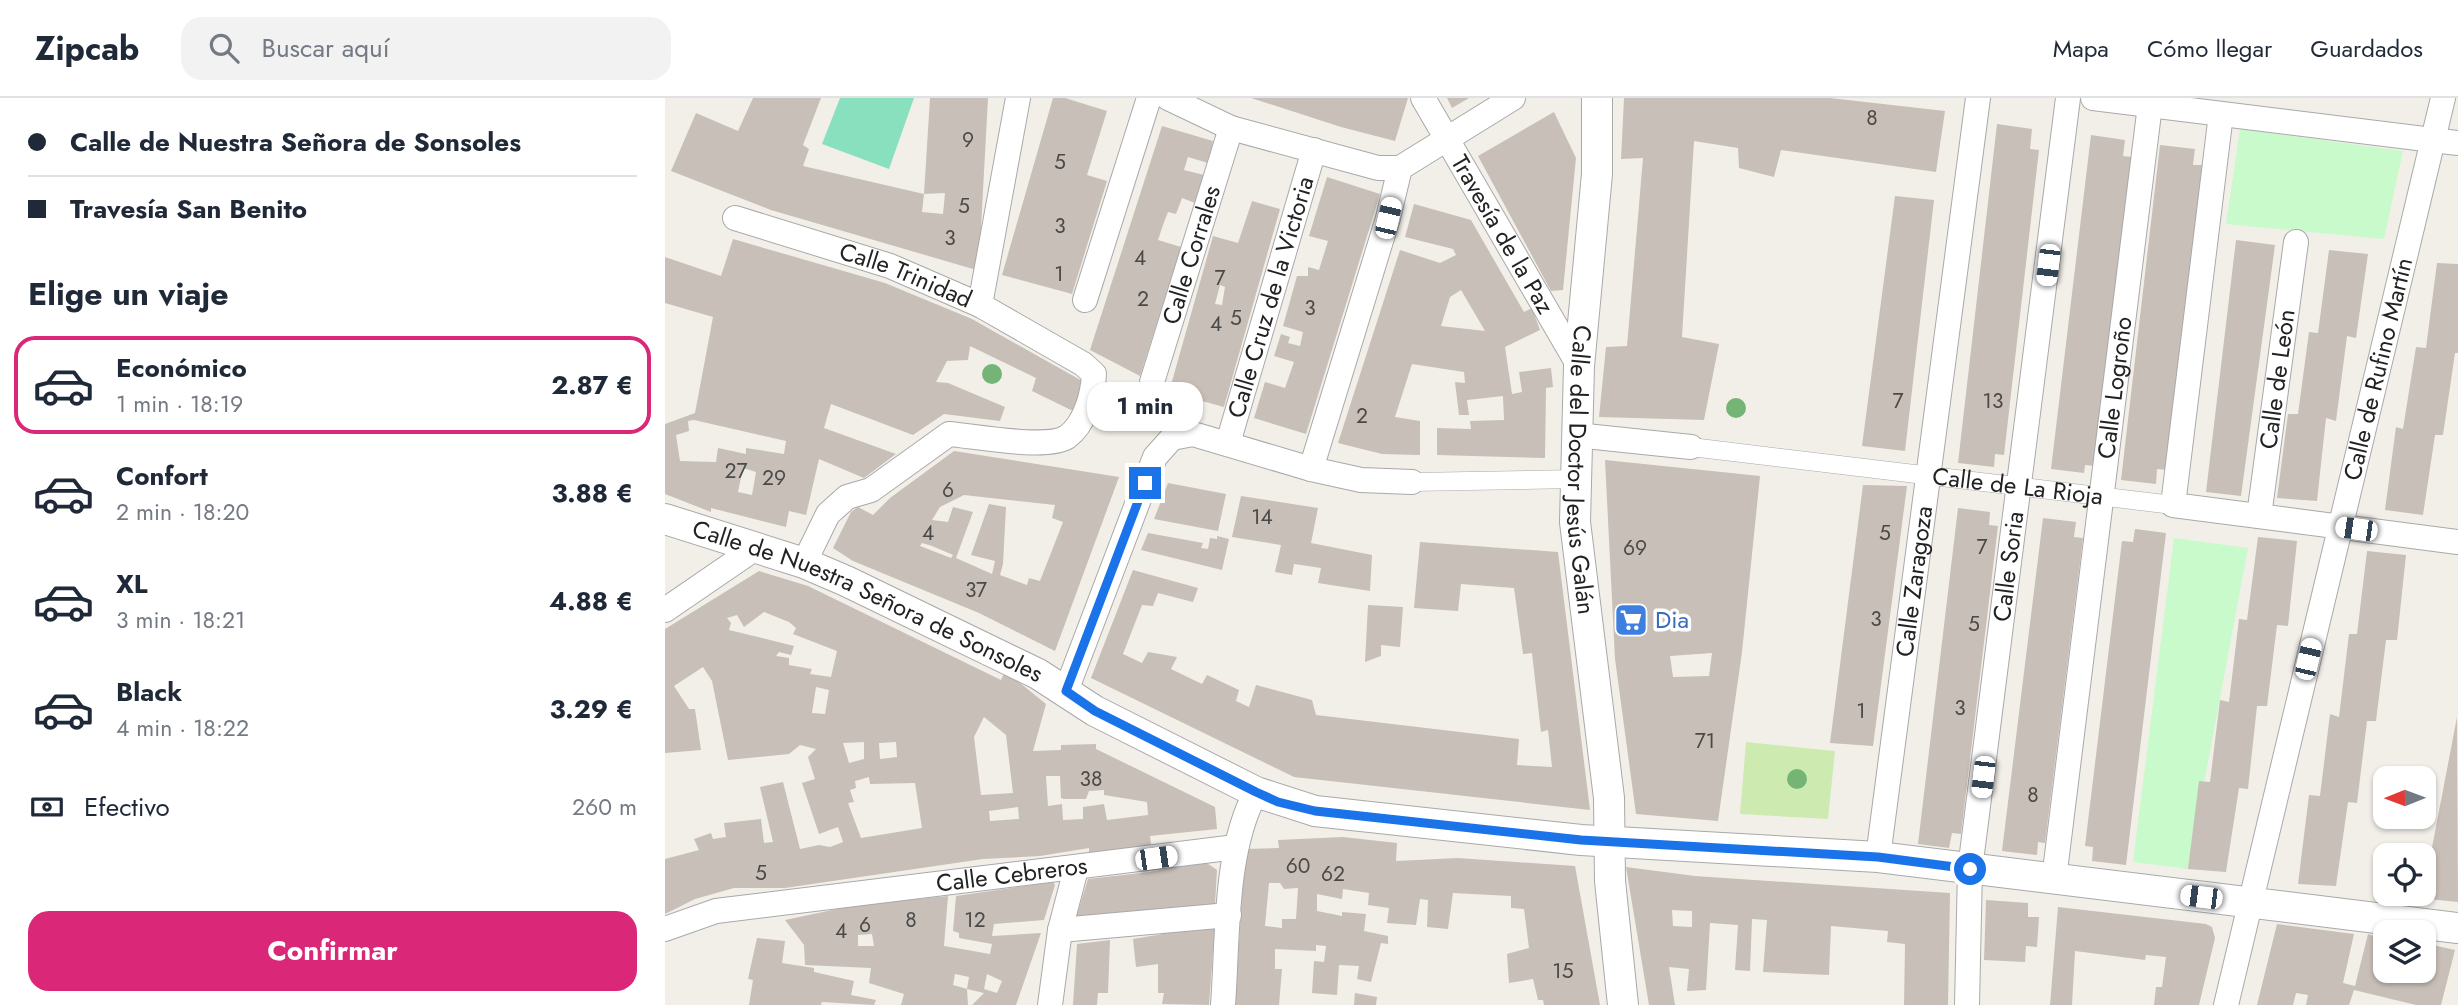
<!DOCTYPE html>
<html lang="es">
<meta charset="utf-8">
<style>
body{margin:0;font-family:Jost,sans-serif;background:#f2f2f3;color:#1f2937;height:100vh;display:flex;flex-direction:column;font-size:26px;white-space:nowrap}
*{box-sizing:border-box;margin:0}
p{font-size:23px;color:#747a83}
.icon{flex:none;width:38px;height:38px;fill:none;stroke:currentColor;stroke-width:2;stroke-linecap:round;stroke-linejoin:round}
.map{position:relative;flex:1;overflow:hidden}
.sheet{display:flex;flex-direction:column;background:#fff;width:665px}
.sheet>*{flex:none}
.banner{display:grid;align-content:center;height:154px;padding:0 28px;background:#fff}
.needle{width:46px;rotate:269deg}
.fabs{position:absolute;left:1708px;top:668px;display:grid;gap:14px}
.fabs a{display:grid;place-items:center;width:63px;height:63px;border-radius:14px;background:#fff;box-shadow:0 2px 5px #0004;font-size:35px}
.end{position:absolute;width:32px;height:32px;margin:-16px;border:9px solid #1a73e8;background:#fff;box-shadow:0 0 0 4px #fff}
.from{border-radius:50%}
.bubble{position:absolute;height:49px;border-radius:21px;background:#fff;box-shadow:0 2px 5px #0004;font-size:23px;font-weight:700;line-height:49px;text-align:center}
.car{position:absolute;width:21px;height:42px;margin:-21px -10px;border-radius:9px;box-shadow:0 0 5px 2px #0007;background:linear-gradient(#fff 24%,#345 0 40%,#fff 0 76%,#345 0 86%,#fff 0)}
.banner b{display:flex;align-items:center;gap:24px;height:66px;font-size:26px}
.banner b+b{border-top:2px solid #e0e1e3}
.banner i{width:18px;height:18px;background:#1f2937}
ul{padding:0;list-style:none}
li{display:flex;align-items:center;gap:21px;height:98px;margin:0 14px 10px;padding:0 14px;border:4px solid transparent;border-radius:21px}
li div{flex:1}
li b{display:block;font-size:26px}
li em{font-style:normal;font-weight:700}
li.on{border-color:#db2777}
li>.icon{width:63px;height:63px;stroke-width:1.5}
h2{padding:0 28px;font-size:32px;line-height:84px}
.pay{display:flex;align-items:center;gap:18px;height:77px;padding:0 28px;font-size:26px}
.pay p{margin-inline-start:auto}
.primary-button{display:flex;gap:14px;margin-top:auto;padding:14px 28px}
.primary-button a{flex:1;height:80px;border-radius:21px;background:#db2777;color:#fff;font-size:28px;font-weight:700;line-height:80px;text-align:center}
header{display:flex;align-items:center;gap:42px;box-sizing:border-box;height:98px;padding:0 35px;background:#fff;border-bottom:2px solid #e0e1e3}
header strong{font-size:33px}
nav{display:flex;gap:38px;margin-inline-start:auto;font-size:24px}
.search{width:490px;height:63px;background:#f2f2f3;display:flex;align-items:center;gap:18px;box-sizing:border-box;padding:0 24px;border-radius:21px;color:#747a83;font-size:26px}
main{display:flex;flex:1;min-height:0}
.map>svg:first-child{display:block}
.grass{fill:#cdebb0}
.park{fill:#c8facc}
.pitch{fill:#88e0be}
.building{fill:#c7bfb8;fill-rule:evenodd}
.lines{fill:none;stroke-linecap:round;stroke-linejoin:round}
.pedestrian-casing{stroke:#a9a9a9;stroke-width:19}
.minor-casing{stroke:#a9a9a9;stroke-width:26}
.tertiary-casing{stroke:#a9a9a9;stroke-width:32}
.pedestrian{stroke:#fff;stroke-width:18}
.minor{stroke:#fff;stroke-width:24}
.tertiary{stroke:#fff;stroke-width:30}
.tree{fill:#74b475}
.route{stroke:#1a73e8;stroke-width:9}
.labels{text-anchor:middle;stroke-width:7;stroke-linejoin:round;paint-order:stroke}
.number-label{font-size:21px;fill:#4b4948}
.street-label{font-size:24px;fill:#222;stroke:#fff}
.shop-label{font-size:24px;fill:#366cbe;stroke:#fff;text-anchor:start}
</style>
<header>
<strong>Zipcab</strong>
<div class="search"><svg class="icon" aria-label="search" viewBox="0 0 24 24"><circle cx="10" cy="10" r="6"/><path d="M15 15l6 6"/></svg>Buscar aquí</div>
<nav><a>Mapa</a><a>Cómo llegar</a><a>Guardados</a></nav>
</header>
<main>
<section class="sheet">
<div class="banner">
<b><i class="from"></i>Calle de Nuestra Señora de Sonsoles</b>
<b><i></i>Travesía San Benito</b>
</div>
<h2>Elige un viaje</h2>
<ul>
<li class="on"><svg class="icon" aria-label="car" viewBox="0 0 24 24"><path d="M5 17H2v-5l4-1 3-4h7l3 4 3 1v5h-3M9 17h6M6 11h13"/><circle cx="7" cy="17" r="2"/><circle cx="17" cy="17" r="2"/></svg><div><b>Económico</b><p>1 min · 18:19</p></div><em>2.87 €</em></li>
<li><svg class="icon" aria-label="car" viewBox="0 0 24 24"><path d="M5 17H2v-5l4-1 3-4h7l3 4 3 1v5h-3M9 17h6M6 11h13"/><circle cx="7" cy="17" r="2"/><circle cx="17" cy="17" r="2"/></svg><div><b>Confort</b><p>2 min · 18:20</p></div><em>3.88 €</em></li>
<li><svg class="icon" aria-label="car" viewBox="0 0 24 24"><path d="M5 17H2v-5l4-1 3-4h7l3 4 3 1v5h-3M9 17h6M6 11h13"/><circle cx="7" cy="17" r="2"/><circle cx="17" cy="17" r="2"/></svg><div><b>XL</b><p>3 min · 18:21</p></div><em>4.88 €</em></li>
<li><svg class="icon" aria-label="car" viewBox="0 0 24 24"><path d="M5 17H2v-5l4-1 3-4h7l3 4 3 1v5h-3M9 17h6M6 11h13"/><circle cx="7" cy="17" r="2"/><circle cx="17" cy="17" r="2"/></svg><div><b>Black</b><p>4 min · 18:22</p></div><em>3.29 €</em></li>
</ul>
<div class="pay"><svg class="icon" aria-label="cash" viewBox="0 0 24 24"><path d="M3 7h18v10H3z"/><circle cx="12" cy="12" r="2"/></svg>Efectivo<p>260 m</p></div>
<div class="primary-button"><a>Confirmar</a></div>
</section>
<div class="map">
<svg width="1793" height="907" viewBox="0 0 1793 907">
<rect width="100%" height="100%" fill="#f2efe9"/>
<!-- grass -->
<polygon class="grass" points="1081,644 1170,653 1163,721 1075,716"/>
<!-- park -->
<g class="park">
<polygon points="1575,31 1738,53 1719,141 1561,126"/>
<polygon points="1509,440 1583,450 1523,771 1468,764"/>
</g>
<!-- pitch -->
<polygon class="pitch" points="175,0 249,0 224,71 157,46"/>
<!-- building -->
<g class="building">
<polygon points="88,0 156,0 138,47 144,51 138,68 259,96 257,114 278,116 280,95 259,96 265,0 323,0 314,167 308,171 106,112 6,73 31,15 73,33"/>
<polygon points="388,0 400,0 442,13 422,77 442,83 407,196 337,177"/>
<polygon points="586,0 743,0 730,43 676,29"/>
<polygon points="782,0 804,0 787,10"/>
<polygon points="959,0 1165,0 1280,13 1271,74 1116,52 1109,79 1074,70 1073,50 1029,43 1017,239 1054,246 1039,322 934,319 941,249 962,248 978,60 956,61"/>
<polygon points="889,14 911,60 898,192 886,193 813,58"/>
<polygon points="1332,26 1367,31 1365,51 1374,52 1339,357 1330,356 1329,369 1293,365"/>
<polygon points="497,28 548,43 543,65 523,59 519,72 539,77 530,105 517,100 511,116 503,114 498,127 493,142 516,149 475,278 425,252"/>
<polygon points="1426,37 1460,42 1458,58 1467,59 1430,368 1420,367 1419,375 1386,371"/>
<polygon points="1495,47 1530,51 1528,67 1537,67 1502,372 1492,371 1491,386 1456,382"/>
<polygon points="662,79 715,96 641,336 589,320 600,284 620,290 629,264 609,258 616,236 625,239 623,245 635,248 638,234 618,228 632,178 643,178 643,169 654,172 663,143 644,138"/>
<polygon points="1230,98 1269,102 1240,353 1197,348"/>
<path d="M587 103 615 111 559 309 504 294 548 138 573 145ZM555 187 560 189 557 207 550 206Z"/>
<path d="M749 106 806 122 859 214 867 210 875 232 840 249 847 296 857 294 854 274 886 270 888 289 881 290 880 360 772 357V330L806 331 805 323 839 322 838 298 802 302 804 317H794L790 284 800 285 799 274 747 266 730 319 755 323V357L717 356 673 345 735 152 775 165 791 157 788 151 740 139ZM796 192 820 233 776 228 785 199Z"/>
<path d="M68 141 220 185 307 221 419 284 408 313 367 293 371 280 305 248 303 262 282 263 271 284 283 285 340 309 335 323 279 316 248 337 166 306 159 330 231 356 199 380 154 361 141 417 124 413 121 429 46 410V414L0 396V326L30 315 48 219 0 205V159L56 178ZM29 322 121 343 119 356 81 350V356L53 350 51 364 15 363 11 337 24 333 23 323ZM78 370 91 374 87 397 73 394Z"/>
<polygon points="1571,142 1610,147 1576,398 1541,394"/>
<polygon points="1664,152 1703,156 1691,240 1682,238 1671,323 1661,320 1652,403 1612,400 1623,316 1633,316 1644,234 1653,235"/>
<polygon points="1772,165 1793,166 1793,255 1790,255 1778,337 1770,337 1758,417 1720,412 1731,329 1738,331 1751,249 1761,250"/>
<path d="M289 353 454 379 390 553 314 515 188 463 168 450 186 414 193 409 208 417 225 400ZM299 397 390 407 387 420 398 424 375 483 364 480 362 487 335 477 338 466 341 409 324 406 306 457 330 463 327 476 291 460 308 414 288 409 283 424 267 422 275 409ZM257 445 267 448 288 457 286 460 255 448Z"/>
<path d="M940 362 1095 378 1077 554 1053 723 971 716 950 561ZM1047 555 1044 578 1008 579 1005 558Z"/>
<polygon points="503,385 561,396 553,433 489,421"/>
<polygon points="1198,387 1242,388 1208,648 1165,645"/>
<polygon points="576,398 653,410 646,445 707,457 705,493 653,485 656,470 629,466 627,477 610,474 616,447 567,439"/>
<polygon points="1293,410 1325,414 1324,427 1333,428 1296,736 1287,735 1284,750 1253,746"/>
<polygon points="1378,420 1411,424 1409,439 1418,440 1380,745 1373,744 1372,757 1337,753"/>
<polygon points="1470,431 1501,435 1461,767 1427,763 1428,749 1420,748 1457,443 1468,444"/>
<polygon points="483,435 538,445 536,450 543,451 545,440 552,441 552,438 564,441 557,472 476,452"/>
<polygon points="1593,439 1632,443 1623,528 1612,527 1602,608 1592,608 1583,691 1574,690 1561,774 1523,771 1534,683 1545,684 1555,602 1564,604 1574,521 1582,522"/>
<polygon points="755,444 893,454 925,712 629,679 426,580 468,472 533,490 528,504 493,495 488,508 477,507 458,556 477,565 483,554 512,559 506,571 537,586 542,577 574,592 571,603 584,609 591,587 647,602 651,617 854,641 852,667 887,669 883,632 876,634 867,555 858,556 849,490 796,486 793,513 749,510"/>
<polygon points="1702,453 1741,457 1732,542 1721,542 1711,623 1702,623 1692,705 1683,704 1671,788 1633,786 1644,697 1655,698 1665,616 1674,619 1684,536 1692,536"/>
<path d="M94 473 143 488 336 582 340 573 381 606 368 653 396 652V647L431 646V651L550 709 552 731 485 738 487 755 424 759V750L375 758 318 761 120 790H69L30 801 0 816V761L34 752 29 741 46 735 48 741 61 739 59 725 96 721 99 745 108 744 95 689 118 684 135 751 154 747 165 749 178 744 173 729 154 736 137 685 150 681 143 659 151 651 135 647 124 656 63 662 47 583 38 569 9 588 24 611H30L36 652 0 655V531ZM99 514 124 524 131 530 128 536 172 553 166 579 145 576 147 571 124 567V560L111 558 114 554 126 557 129 548 64 532 66 525 62 520 72 517 79 529ZM151 589 164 592 160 616 147 615ZM319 619 341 637 348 695 316 697 309 639ZM199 644V661L184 665 178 645ZM231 644 232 659 215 661 214 645ZM381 678H395L396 700 399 701H421L424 693 439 692V697L482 704 483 717 442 722 439 706 418 709V721L398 722 397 706 383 708ZM204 679 205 686 250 685 257 730 196 740 183 705 189 704 185 692 191 690 190 683ZM353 709 354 721 325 723 324 713Z"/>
<polygon points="703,507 738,509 735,549 716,547 716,558 700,564"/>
<polygon points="1792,619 1793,804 1744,799 1744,796 1759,796 1759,759 1765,760"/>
<path d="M678 739 732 745 731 763 793 760 910 768 935 907H879L878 902H873L868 881 844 885 842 856 864 850 859 811 846 810V798L788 795 783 831 762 829 763 802 755 801 751 827 722 825 724 810 703 807 704 795 678 791 677 801 652 796V813L677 818V814L701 816 699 833 723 838V846L716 845 706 884 692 881 694 868 674 867 672 897 647 895 649 863 659 864 661 848 651 847V853L610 851V871H617L614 907H570L580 751 614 750 613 742ZM604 785H615L619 791 633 790 631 821H617V830L600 828Z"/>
<polygon points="539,763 552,772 550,807 411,820 423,781 485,774"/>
<path d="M961 769 1030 778 1285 795 1283 907H1239L1240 846 1222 844 1223 833 1166 828 1164 877 1098 874 1102 822 1087 821 1085 873 1070 872 1073 827 1045 825 1041 892 1022 893 1024 871 1004 869 1010 907H984ZM1007 812 1027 813V829L1008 828Z"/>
<path d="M388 784 390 787 379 822 329 826 327 838 376 835 351 907H307L319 895 302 891 304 879 290 876 288 887 302 891 303 907H236L239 896 204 885 206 870 140 867 139 847 120 822 191 807 283 798 279 848 325 856 327 846 294 840V835L288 833 291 798ZM207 836 209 848H193V837ZM322 876 337 883 332 895 319 891Z"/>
<polygon points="1321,802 1363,805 1363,819 1374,819 1372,849 1361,848 1360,864 1319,862"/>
<polygon points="1393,809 1541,826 1547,829 1550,840 1534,907 1489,907 1491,889 1497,889 1501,859 1481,857 1480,862 1410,853 1407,907 1385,907"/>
<polygon points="550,826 544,907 497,906 499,895 493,895 493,866 471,869 468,841 498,836 498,832"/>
<polygon points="1612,826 1689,836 1678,885 1690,888 1703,836 1720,842 1720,873 1759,873 1759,845 1790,852 1776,907 1751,907 1689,892 1684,907 1641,907 1643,897 1631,895 1628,907 1592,907"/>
<polygon points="92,840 120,843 117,865 149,870 149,874 189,883 186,897 211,902 209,907 157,904 156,907 84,907 88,882 83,881"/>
<polygon points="445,842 443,895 433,895 432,907 408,907 412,846"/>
<polygon points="690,895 712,899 711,907 689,907"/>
</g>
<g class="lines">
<defs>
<g id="pedestrian">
<path id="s1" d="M1026 349 1508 407"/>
<polyline points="747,384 910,381"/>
</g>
<g id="minor">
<polyline points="503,0 566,30 713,70 735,70"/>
<path id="s2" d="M758 0 914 268"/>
<polyline points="1428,0 1793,45"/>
<polyline points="1556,16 1508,407 1793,444"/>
<path id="s3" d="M70 120 225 168 315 207 418 266 429 276C428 297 420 326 402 339 382 352 309 338 284 336L206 392 182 399 163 416 139 465"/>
<polyline points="420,202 484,0"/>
<polyline points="315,207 353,0"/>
<path id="s4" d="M487 284 566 30"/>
<polyline points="911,337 1026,349"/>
<path id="s5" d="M563 345 649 52"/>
<polyline points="646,371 723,120 735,70 848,0"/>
<path id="s6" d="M1594 418 1631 144"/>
<polyline points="0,512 92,449"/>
<polyline points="401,593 490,359 507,340 528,336 646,371 696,382 747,384"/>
<path id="s7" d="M1213 759 1313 0"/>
<path id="s8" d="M1389 781 1485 7"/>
<path id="s9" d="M0 831 51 813 571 749"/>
<polyline points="395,832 564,817"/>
<polyline points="385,907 395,832 411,771"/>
<path d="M558 907C563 840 559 753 591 694"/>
<path id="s10" d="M1302 907 1305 771 1403 0"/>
<path id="s11" d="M1561 907 1778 0"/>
</g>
<g id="tertiary">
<path id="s12" d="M932 0V76L914 268 910 424 944 700 945 783 958 907"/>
<path id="s13" d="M0 421 139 465 181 483 373 576 430 613 591 694 650 713 916 742 1213 759 1793 830"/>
</g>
</defs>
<!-- pedestrian casing -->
<use href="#pedestrian" class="pedestrian-casing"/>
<!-- minor casing -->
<use href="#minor" class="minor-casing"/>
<!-- tertiary casing -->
<use href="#tertiary" class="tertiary-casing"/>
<!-- pedestrian -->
<use href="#pedestrian" class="pedestrian"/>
<!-- minor -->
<use href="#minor" class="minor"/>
<!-- tertiary -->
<use href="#tertiary" class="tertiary"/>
</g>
<!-- trees -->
<g class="tree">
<circle cx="327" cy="276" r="10"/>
<circle cx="1071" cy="310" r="10"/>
<circle cx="1132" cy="681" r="10"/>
</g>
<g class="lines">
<!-- route -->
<polyline class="route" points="480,385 401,593 430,613 591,694 613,704 650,713 916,742 1213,759 1305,771"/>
</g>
<!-- icons -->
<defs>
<symbol id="supermarket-square" viewBox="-11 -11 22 22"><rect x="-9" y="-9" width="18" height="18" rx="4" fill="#3f7fe0" stroke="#fff"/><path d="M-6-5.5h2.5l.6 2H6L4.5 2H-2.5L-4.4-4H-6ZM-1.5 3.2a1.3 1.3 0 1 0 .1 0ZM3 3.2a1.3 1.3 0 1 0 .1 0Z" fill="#fff"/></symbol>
</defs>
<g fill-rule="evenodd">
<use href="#supermarket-square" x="947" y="503" width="38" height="38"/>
</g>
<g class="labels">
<!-- number labels -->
<g class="number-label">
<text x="1207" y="27">8</text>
<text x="303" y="49">9</text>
<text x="395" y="71">5</text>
<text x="299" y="115">5</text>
<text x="395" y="135">3</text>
<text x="285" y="147">3</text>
<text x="475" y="167">4</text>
<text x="394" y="183">1</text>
<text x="555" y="187">7</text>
<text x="478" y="208">2</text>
<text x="645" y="217">3</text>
<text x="571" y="227">5</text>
<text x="551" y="233">4</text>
<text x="1233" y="310">7</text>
<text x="1328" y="310">13</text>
<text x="697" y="325">2</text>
<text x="71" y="380">27</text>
<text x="109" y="387">29</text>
<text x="283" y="399">6</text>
<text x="597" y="426">14</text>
<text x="263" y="442">4</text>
<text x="1220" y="442">5</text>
<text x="1317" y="456">7</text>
<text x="970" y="457">69</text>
<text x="311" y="499">37</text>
<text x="1211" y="528">3</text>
<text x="1309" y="533">5</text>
<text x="1295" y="617">3</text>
<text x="1196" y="620">1</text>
<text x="1040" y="650">71</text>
<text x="426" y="688">38</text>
<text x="1368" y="704">8</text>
<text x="633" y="775">60</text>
<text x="96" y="782">5</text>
<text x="668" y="783">62</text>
<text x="246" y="829">8</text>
<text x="310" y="829">12</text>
<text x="200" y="834">6</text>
<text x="176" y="840">4</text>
<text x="898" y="880">15</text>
</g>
<!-- street labels -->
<g class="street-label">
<text dy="8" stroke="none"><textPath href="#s2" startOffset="158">Travesía de la Paz</textPath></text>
<text dy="8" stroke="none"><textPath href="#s4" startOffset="133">Calle Corrales</textPath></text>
<text dy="8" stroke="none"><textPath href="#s3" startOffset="180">Calle Trinidad</textPath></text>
<text dy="8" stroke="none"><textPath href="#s5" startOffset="152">Calle Cruz de la Victoria</textPath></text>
<text dy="8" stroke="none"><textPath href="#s11" startOffset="654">Calle de Rufino Martín</textPath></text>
<text dy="8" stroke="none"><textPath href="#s6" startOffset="138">Calle de León</textPath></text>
<text dy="8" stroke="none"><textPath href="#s8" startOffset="495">Calle Logroño</textPath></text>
<text dy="8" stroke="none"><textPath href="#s12" startOffset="373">Calle del Doctor Jesús Galán</textPath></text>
<text dy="8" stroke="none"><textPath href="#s1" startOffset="329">Calle de La Rioja</textPath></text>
<text dy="8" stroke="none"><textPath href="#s10" startOffset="441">Calle Soria</textPath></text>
<text dy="8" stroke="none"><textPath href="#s7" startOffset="278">Calle Zaragoza</textPath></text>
<text dy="8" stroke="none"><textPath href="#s13" startOffset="219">Calle de Nuestra Señora de Sonsoles</textPath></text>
<text dy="8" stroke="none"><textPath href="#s9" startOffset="352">Calle Cebreros</textPath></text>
</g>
<!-- shop labels -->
<g class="shop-label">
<text x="990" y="530">Dia</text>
</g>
</g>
</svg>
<div class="fabs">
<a><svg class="needle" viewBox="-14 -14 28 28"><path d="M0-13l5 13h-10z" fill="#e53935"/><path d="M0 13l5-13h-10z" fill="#747a83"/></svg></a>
<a><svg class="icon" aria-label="locate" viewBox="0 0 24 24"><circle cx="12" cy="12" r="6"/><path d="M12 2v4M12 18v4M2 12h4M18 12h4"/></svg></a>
<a><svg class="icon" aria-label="layers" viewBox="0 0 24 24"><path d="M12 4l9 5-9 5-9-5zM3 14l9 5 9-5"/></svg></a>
</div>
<i class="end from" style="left:1305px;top:771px"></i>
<i class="end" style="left:480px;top:385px"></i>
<div class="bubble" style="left:422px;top:284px;width:116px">1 min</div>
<i class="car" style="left:723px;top:120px;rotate:13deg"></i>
<i class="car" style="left:1383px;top:167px;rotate:187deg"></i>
<i class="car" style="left:1691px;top:431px;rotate:278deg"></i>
<i class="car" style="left:1643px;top:561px;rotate:13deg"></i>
<i class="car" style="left:1318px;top:679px;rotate:187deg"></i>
<i class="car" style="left:491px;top:760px;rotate:82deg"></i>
<i class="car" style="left:1536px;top:799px;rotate:277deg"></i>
</div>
</main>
